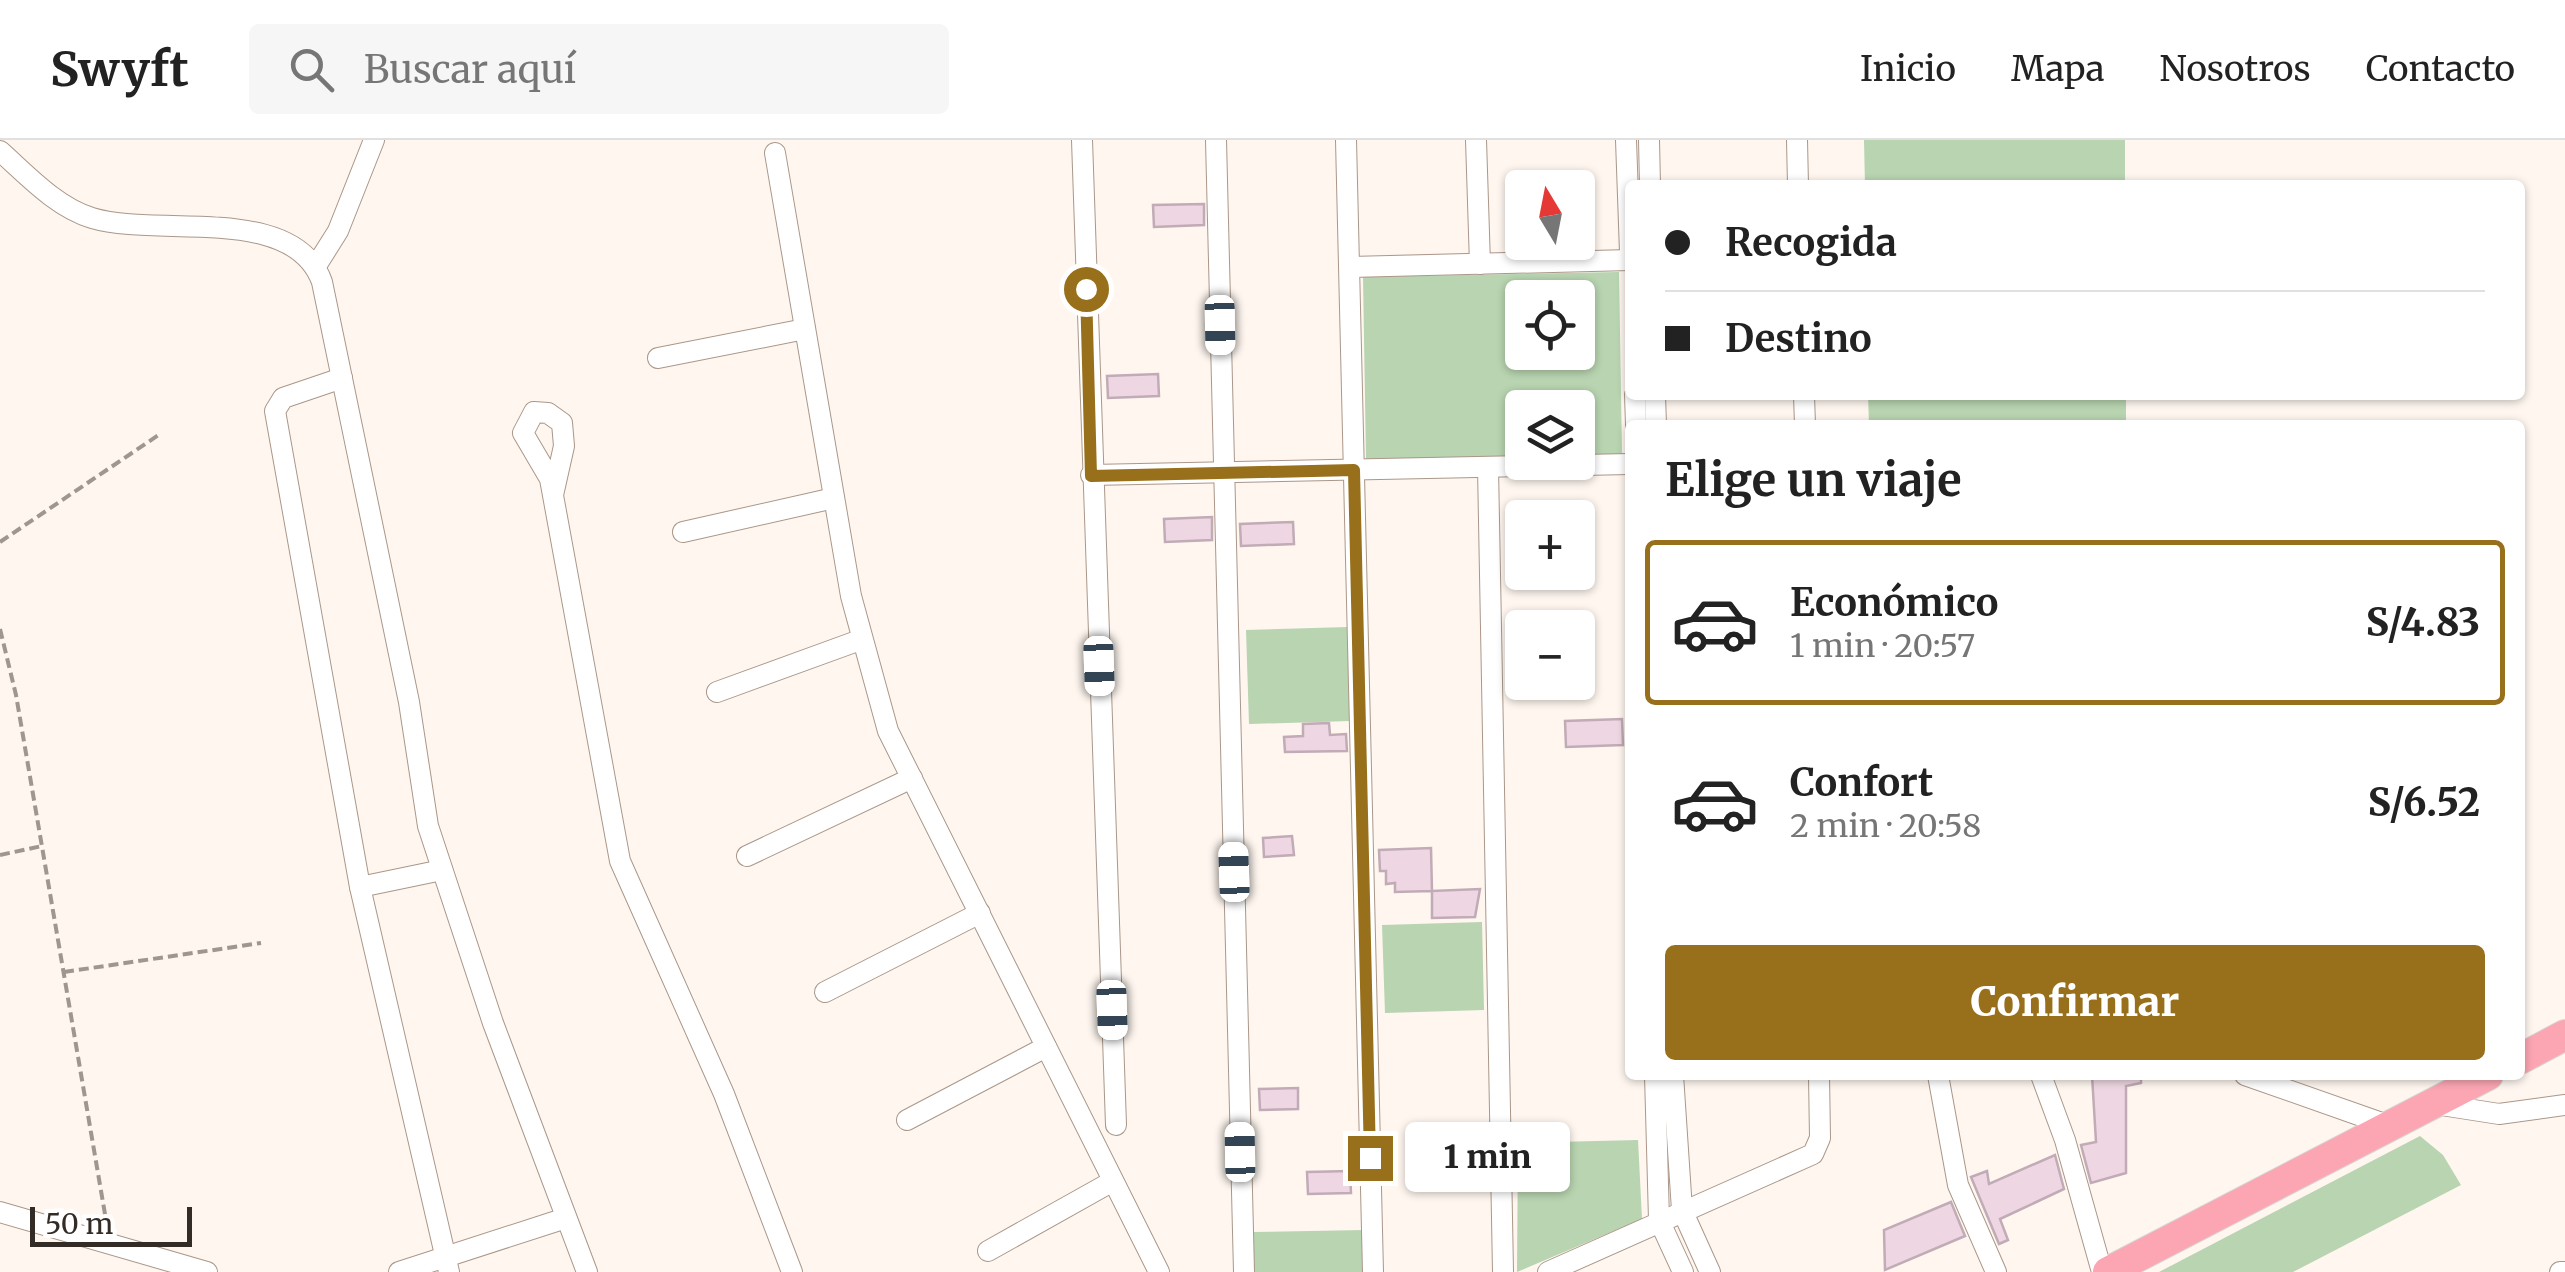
<!DOCTYPE html>
<html lang="es">
<meta charset="utf-8">
<style>
body{margin:0;font-family:Merriweather,serif;background:#f6f6f6;color:#222;height:100vh;display:flex;flex-direction:column;font-size:38px;white-space:nowrap}
*{box-sizing:border-box;margin:0}
p{font-size:32px;color:#767676}
.icon{flex:none;width:55px;height:55px;fill:none;stroke:currentColor;stroke-width:2;stroke-linecap:round;stroke-linejoin:round}
.map{position:relative;flex:1;overflow:hidden}
.side{position:absolute;left:1625px;top:280px;width:900px;height:660px;display:flex;flex-direction:column;background:#fff;border-radius:10px;box-shadow:0 2px 8px #0004}
.side>*{flex:none}
.top-card{position:absolute;left:1625px;top:40px;width:900px;height:220px;border-radius:10px;box-shadow:0 2px 8px #0004;display:grid;align-content:center;height:220px;padding:0 40px;background:#fff}
.needle{width:65px;rotate:350deg}
.tools{position:absolute;left:1505px;top:30px;display:grid;gap:20px}
.tools a{display:grid;place-items:center;width:90px;height:90px;border-radius:10px;background:#fff;box-shadow:0 2px 8px #0004;font-size:50px}
.scale{position:absolute;left:30px;bottom:25px;width:162px;box-sizing:border-box;padding-left:10px;border:5px solid #332b25;border-top:0;font-size:28px;line-height:35px;white-space:nowrap;color:#332b25;-webkit-text-stroke:8px #fff;paint-order:stroke}
.end{position:absolute;width:45px;height:45px;margin:-22px;border:12px solid #986f1b;background:#fff;box-shadow:0 0 0 5px #fff}
.from{border-radius:50%}
.bubble{position:absolute;height:70px;border-radius:10px;background:#fff;box-shadow:0 2px 8px #0004;font-size:32px;font-weight:800;line-height:70px;text-align:center}
.car{position:absolute;width:30px;height:60px;margin:-30px -15px;border-radius:12px;box-shadow:0 0 8px 2px #0007;background:linear-gradient(#fff 24%,#345 0 40%,#fff 0 76%,#345 0 86%,#fff 0)}
.top-card b{display:flex;align-items:center;gap:35px;height:95px;font-size:38px}
.top-card b+b{border-top:2px solid #e0e0e0}
.top-card i{width:25px;height:25px;background:#222}
ul{padding:0;list-style:none}
li{display:flex;align-items:center;gap:30px;height:165px;margin:0 20px 15px;padding:0 20px;border:5px solid transparent;border-radius:10px}
li div{flex:1}
li b{display:block;font-size:38px}
li em{font-style:normal;font-weight:800}
li.active{border-color:#986f1b}
li>.icon{width:90px;height:90px;stroke-width:1.5}
h2{padding:0 40px;font-size:45px;line-height:120px}
.button{display:flex;gap:20px;margin-top:auto;padding:20px 40px}
.button a{flex:1;height:115px;border-radius:10px;background:#986f1b;color:#fff;font-size:40px;font-weight:800;line-height:115px;text-align:center}
header{display:flex;align-items:center;gap:60px;box-sizing:border-box;height:140px;padding:0 50px;background:#fff;border-bottom:2px solid #e0e0e0}
header strong{font-size:48px}
nav{display:flex;gap:55px;margin-inline-start:auto;font-size:35px}
.search{width:700px;height:90px;background:#f6f6f6;display:flex;align-items:center;gap:25px;box-sizing:border-box;padding:0 35px;border-radius:10px;color:#767676;font-size:38px}
.map>svg:first-child{display:block}
.green{fill:#b8d4b0;fill-rule:evenodd}
.building{fill:#eed7e2;stroke:#c1abb6;stroke-width:2.5}
.lines{fill:none;stroke-linecap:round;stroke-linejoin:round}
.minor-casing{stroke:#aa9789;stroke-width:22}
.highway-casing{stroke:#d6d5d3;stroke-width:32}
.path{stroke:#9e968f;stroke-width:4;stroke-dasharray:10 5;stroke-linecap:butt}
.minor{stroke:#fff;stroke-width:20}
.highway{stroke:#fca6b3;stroke-width:30}
.route{stroke:#986f1b;stroke-width:12}
</style>
<header>
<strong>Swyft</strong>
<div class="search"><svg class="icon" aria-label="search" viewBox="0 0 24 24"><circle cx="10" cy="10" r="6"/><path d="M15 15l6 6"/></svg>Buscar aquí</div>
<nav><a>Inicio</a><a>Mapa</a><a>Nosotros</a><a>Contacto</a></nav>
</header>
<div class="map">
<svg width="2565" height="1132" viewBox="0 0 2565 1132">
<rect width="100%" height="100%" fill="#fef6ef"/>
<!-- green -->
<g class="green">
<polygon points="1864,0 2125,0 2125,45 1865,45"/>
<path d="M1619 132 1622 314 1578 315V268H1522V316L1366 319 1363 137ZM1522 158H1578V212H1522Z"/>
<polygon points="1868,255 2126,255 2126,285 1869,285"/>
<polygon points="1348,487 1350,581 1249,584 1246,490"/>
<polygon points="1482,782 1484,870 1385,873 1382,785"/>
<polygon points="2420,996 2443,1015 2461,1045 2293,1132 2159,1132"/>
<polygon points="1638,1000 1642,1079 1517,1132 1518,1003"/>
<polygon points="1365,1090 1366,1132 1253,1132 1251,1092"/>
</g>
<!-- building -->
<g class="building">
<polygon points="1204,64 1204,85 1154,87 1153,65"/>
<polygon points="1158,234 1159,256 1108,258 1107,236"/>
<polygon points="1212,377 1212,400 1165,402 1164,379"/>
<polygon points="1293,382 1294,404 1241,406 1240,384"/>
<polygon points="1622,579 1623,605 1566,607 1565,581"/>
<polygon points="1329,583 1330,595 1346,594 1347,611 1285,612 1284,597 1303,596 1303,584"/>
<polygon points="1292,696 1294,715 1264,717 1263,698"/>
<polygon points="1431,708 1432,751 1480,749 1475,777 1432,778 1432,751 1395,752 1395,743 1386,744 1386,731 1380,731 1379,710"/>
<polygon points="2092,935 2141,935 2141,943 2126,946 2126,1033 2091,1043 2081,1005 2096,1002"/>
<polygon points="1298,948 1298,969 1260,970 1259,949"/>
<polygon points="2055,1015 2064,1049 2000,1079 2008,1100 1999,1104 1971,1037 1987,1031 1989,1044"/>
<polygon points="1350,1031 1351,1053 1308,1054 1307,1032"/>
<polygon points="1951,1062 1965,1096 1885,1130 1884,1090"/>
</g>
<g class="lines">
<defs>
<g id="minor">
<polyline points="1082,0 1116,985"/>
<polyline points="1216,0 1244,1132"/>
<polyline points="1346,0 1373,1132"/>
<polyline points="1476,0 1480,124"/>
<polyline points="1626,0 1630,112"/>
<polyline points="1649,0 1650,45"/>
<polyline points="1797,0 1798,45"/>
<path d="M0 11C27 35 56 67 92 78 158 98 294 63 322 142L409 562 428 686 493 883 587 1132"/>
<polyline points="775,13 851,456 888,591 1159,1132"/>
<polyline points="316,126 338,91 374,0"/>
<polyline points="1350,127 1630,120"/>
<polyline points="658,218 805,189"/>
<polyline points="342,238 283,258 275,271 360,747 449,1132"/>
<polyline points="1635,255 1636,285"/>
<polyline points="1655,255 1656,285"/>
<polyline points="1804,255 1805,285"/>
<polyline points="1488,327 1503,1132"/>
<polyline points="1091,335 1630,324"/>
<polyline points="553,355 564,306 562,283 548,273 534,272 523,293 550,339 620,721 724,954 792,1132"/>
<polyline points="683,392 834,358"/>
<polyline points="717,552 860,500"/>
<polyline points="747,716 912,638"/>
<polyline points="360,747 442,730"/>
<polyline points="825,852 980,773"/>
<polyline points="1655,935 1659,1080 1683,1132"/>
<polyline points="1673,935 1682,1070 1710,1132"/>
<polyline points="1938,935 1958,1045 1996,1132"/>
<polyline points="2041,935 2065,1000 2102,1132"/>
<polyline points="2245,935 2390,986"/>
<polyline points="2435,964 2499,974 2565,965"/>
<polyline points="907,980 1046,907"/>
<polyline points="0,1072 207,1132"/>
<polyline points="988,1111 1113,1041"/>
<polyline points="399,1132 566,1078"/>
<polyline points="1548,1132 1813,1014 1820,998 1819,935"/>
<polyline points="2560,1132 2565,1132"/>
</g>
<g id="highway">
<polyline points="2520,919 2565,895"/>
<polyline points="2108,1132 2488,935"/>
</g>
</defs>
<!-- minor casing -->
<use href="#minor" class="minor-casing"/>
<!-- highway casing -->
<use href="#highway" class="highway-casing"/>
<!-- path -->
<g class="path">
<polyline points="0,402 160,294"/>
<polyline points="0,489 16,555 106,1080"/>
<polyline points="0,715 42,706"/>
<polyline points="64,832 261,803"/>
</g>
<!-- minor -->
<use href="#minor" class="minor"/>
<!-- highway -->
<use href="#highway" class="highway"/>
</g>
<g class="lines">
<!-- route -->
<polyline class="route" points="1086,149 1091,336 1354,330 1370,1018"/>
</g>
</svg>
<div class="tools">
<a><svg class="needle" viewBox="-14 -14 28 28"><path d="M0-13l5 13h-10z" fill="#e53935"/><path d="M0 13l5-13h-10z" fill="#767676"/></svg></a>
<a><svg class="icon" aria-label="locate" viewBox="0 0 24 24"><circle cx="12" cy="12" r="6"/><path d="M12 2v4M12 18v4M2 12h4M18 12h4"/></svg></a>
<a><svg class="icon" aria-label="layers" viewBox="0 0 24 24"><path d="M12 4l9 5-9 5-9-5zM3 14l9 5 9-5"/></svg></a>
<a>+</a>
<a>−</a>
</div>
<div class="scale">50 m</div>
<i class="end from" style="left:1086px;top:149px"></i>
<i class="end" style="left:1370px;top:1018px"></i>
<div class="bubble" style="left:1405px;top:982px;width:165px">1 min</div>
<i class="car" style="left:1220px;top:185px;rotate:179deg"></i>
<i class="car" style="left:1099px;top:526px;rotate:178deg"></i>
<i class="car" style="left:1234px;top:732px;rotate:358deg"></i>
<i class="car" style="left:1112px;top:870px;rotate:178deg"></i>
<i class="car" style="left:1240px;top:1012px;rotate:359deg"></i>
<div class="top-card">
<b><i class="from"></i>Recogida</b>
<b><i></i>Destino</b>
</div>
<section class="side">
<h2>Elige un viaje</h2>
<ul>
<li class="active"><svg class="icon" aria-label="car" viewBox="0 0 24 24"><path d="M5 17H2v-5l4-1 3-4h7l3 4 3 1v5h-3M9 17h6M6 11h13"/><circle cx="7" cy="17" r="2"/><circle cx="17" cy="17" r="2"/></svg><div><b>Económico</b><p>1 min · 20:57</p></div><em>S/4.83</em></li>
<li><svg class="icon" aria-label="car" viewBox="0 0 24 24"><path d="M5 17H2v-5l4-1 3-4h7l3 4 3 1v5h-3M9 17h6M6 11h13"/><circle cx="7" cy="17" r="2"/><circle cx="17" cy="17" r="2"/></svg><div><b>Confort</b><p>2 min · 20:58</p></div><em>S/6.52</em></li>
</ul>
<div class="button"><a>Confirmar</a></div>
</section>
</div>
